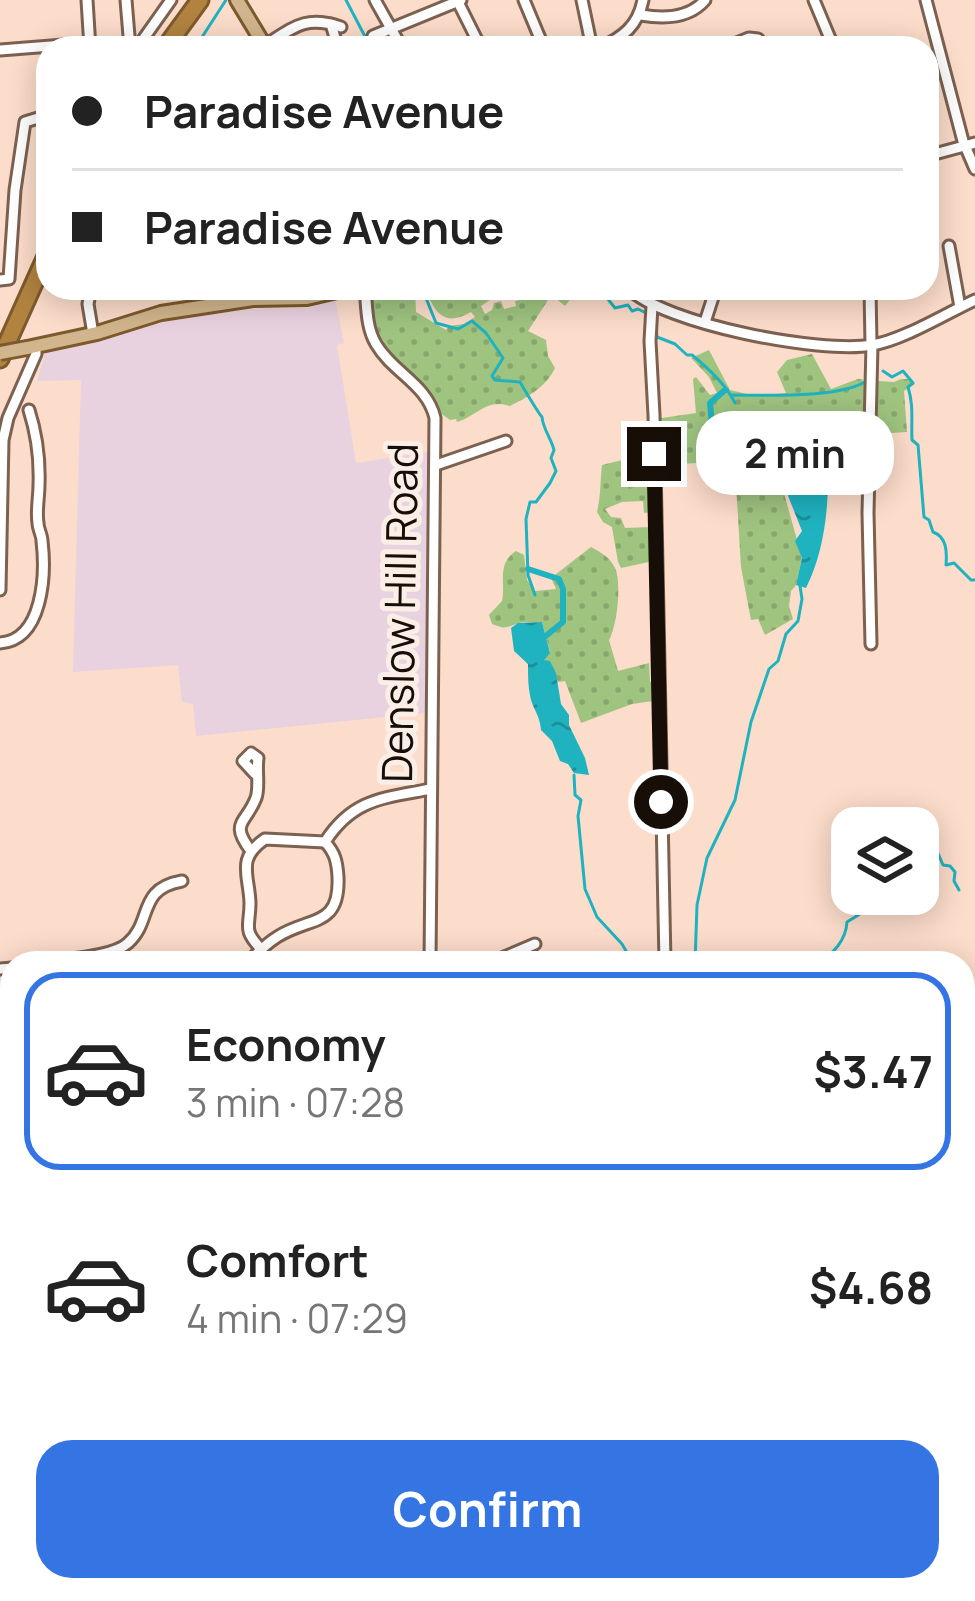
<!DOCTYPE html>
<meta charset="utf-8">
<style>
body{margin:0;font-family:Manrope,sans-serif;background:#f6f6f6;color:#222;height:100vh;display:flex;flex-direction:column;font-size:45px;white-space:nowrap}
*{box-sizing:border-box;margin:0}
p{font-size:39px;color:#767676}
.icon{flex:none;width:66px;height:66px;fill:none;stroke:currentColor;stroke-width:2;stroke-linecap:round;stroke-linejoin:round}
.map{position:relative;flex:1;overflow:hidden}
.panel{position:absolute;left:0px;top:951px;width:975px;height:651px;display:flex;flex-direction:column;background:#fff;border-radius:36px 36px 0 0;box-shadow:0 6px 30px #0003}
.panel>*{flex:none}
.top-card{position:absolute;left:36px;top:36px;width:903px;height:264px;border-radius:36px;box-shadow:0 6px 30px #0003;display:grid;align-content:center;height:264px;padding:0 36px;background:#fff}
.tools{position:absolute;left:831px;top:807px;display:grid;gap:24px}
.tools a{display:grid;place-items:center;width:108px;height:108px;border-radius:24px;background:#fff;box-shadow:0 6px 30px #0003;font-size:60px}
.end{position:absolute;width:54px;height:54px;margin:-27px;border:15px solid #180e08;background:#fff;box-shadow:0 0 0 6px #fff}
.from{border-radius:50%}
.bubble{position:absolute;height:84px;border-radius:36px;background:#fff;box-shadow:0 6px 30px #0003;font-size:39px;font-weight:700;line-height:84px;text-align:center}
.top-card b{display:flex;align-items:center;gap:42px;height:114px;font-size:45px}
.top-card b+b{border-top:3px solid #e0e0e0}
.top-card i{width:30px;height:30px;background:#222}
ul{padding:21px 0 0;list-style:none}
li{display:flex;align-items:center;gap:36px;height:198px;margin:0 24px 18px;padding:0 12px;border:6px solid transparent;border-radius:36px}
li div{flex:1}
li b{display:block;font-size:45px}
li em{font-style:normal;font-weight:700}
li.active{border-color:#3575e3}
li>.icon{width:108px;height:108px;stroke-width:1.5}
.button{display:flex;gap:24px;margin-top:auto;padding:24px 36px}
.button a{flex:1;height:138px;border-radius:36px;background:#3575e3;color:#fff;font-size:48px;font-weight:700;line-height:138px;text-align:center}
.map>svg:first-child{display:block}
.education{fill:#e9d2df}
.grass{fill:url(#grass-dots)}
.water{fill:url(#water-ripples)}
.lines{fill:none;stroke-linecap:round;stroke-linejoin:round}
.stream{stroke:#1fb3c0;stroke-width:3}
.canal{stroke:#1fb3c0;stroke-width:6}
.river{stroke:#1fb3c0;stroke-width:8}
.minor-casing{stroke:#7c6151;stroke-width:15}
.major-casing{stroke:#7c5a2c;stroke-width:18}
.highway-casing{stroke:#7c5a2c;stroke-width:21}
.minor{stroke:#fff;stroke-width:9}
.major{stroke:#d1b58c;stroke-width:12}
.highway{stroke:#b2833f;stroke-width:15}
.major-bridge-casing{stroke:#7c5a2c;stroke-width:18;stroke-linecap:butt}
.major-bridge{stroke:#d1b58c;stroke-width:12}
.route{stroke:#180e08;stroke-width:15}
.labels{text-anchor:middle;stroke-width:10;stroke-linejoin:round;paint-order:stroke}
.street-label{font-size:42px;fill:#180e08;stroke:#fbeee7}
</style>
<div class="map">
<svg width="975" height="1601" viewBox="0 0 975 1601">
<defs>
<pattern id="grass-dots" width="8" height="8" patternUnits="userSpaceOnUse" patternTransform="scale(3)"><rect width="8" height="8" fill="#9fc480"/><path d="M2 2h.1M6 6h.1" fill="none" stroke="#88a76d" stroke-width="1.8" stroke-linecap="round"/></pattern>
<pattern id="water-ripples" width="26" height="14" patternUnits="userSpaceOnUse" patternTransform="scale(3)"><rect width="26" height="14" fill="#1fb3c0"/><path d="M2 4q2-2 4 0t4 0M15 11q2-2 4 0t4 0" fill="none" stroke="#1a909a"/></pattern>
</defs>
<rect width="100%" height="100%" fill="#fcdcca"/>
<!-- education -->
<polygon class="education" points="335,299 344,343 337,345 356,463 435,451 425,713 196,736 193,704 182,702 178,665 73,672 81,380 37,381 46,350 129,331 159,320 263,308 309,308"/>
<!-- grass -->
<g class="grass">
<path d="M369 288H415L416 312 446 330 449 326 464 324 475 317 471 312C442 328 436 312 424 288H484L486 291 492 288 490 300 481 306 485 314 492 310 494 303 501 301 504 309 516 306 515 301 530 298V294L541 292V288H569L572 297 565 306 553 296 550 297 528 331 546 340 548 356 555 368C546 387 528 397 510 406 486 398 479 415 457 422L456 419 450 420 436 410 391 361 371 330Z"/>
<polygon points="709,350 730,390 755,396 786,393 777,372 787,360 812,354 831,389 858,379 862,379 866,385 866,432 861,439 847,440 848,431 836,427 832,418 817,426 805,419 764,437 761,448 757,449 754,446 755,424 743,425 734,430 759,458 777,468 802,558 796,585 791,591 789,606 793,619 765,635 758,619 751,620 741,567 736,484 726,469 716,469 703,474 699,463 656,465 655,419 696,413 693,379 696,377 710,395 717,393 709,377 691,358"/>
<polygon points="901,379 909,379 915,384 904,391 907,432 877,434 878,381 894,382"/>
<path d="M639 456H650L652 512 644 513 643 501 622 502 605 509 611 517 621 518 625 528 652 527 653 561 621 568 618 562 612 527 603 522 597 512C601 495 600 482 602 465Z"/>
<path d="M591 547C600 552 610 557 615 568 622 583 617 626 609 640L618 671 649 663 650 682H654L653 701 632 704 581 723 565 681 558 682 550 661H541L550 652 542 622C536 623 526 621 519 623 507 627 506 630 492 624L489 615 502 601C506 583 496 564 516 551L524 555 527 580 535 591 556 589 551 578Z"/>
<polygon points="975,1527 975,1601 751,1601 748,1590 963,1590 963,1536"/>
</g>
<!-- water -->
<g class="water">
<path d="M806 419V424L798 431C797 451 817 452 828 463 829 505 825 550 806 588L796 585 802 558 795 541 802 531 777 468 769 462 740 453 731 434 743 425 755 424 754 446 760 448 764 437V423Z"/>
<path d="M542 622 550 653 544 660 550 661 556 673 561 704 569 715V725L585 758 589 775 574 773 568 764 560 761 552 741 541 730C540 718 536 713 532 703 528 690 528 677 528 664L514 651 511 628 518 623Z"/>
</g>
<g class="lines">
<!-- stream -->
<g class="stream">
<polyline points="346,0 371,48"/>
<polyline points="195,48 226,0"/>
<path d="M422 288 436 323 458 329 472 321 486 333 503 358 492 376 495 380 520 382C524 389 539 414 542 417 543 429 551 438 554 450L551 458 556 471 550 483 536 502H530L526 519 528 575 535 595"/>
<polyline points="610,288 611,291 603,293 615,308 628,305 632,311 638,309 646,313"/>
<path d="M655 316 657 337 675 344 687 355H692C708 368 726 384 735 403"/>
<path d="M883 371 892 377 903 371 913 383 908 387C914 406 911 421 912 440L918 445 924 517 929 520 933 532C947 537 947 552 946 565L954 563 971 580H975"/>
<path d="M731 395C763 395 842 399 868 380"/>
<polyline points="574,775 575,795 581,800 578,816 585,889 597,917 622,944 633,963"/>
<polyline points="906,828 928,830 943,865 950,866 955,872 954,881 959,890"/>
<polyline points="695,963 697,905 707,858 735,800 751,722 769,669 778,661 786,634 798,621 802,599 800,586"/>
<path d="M817 963C833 955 846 940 847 922L860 914 869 898 879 894"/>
<polyline points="963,1206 975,1206"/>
<polyline points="498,1590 501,1601"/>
</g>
<!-- canal -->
<g class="canal">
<polyline points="725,390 710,403 713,435 720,446 734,443"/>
<polyline points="528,569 559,579 563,589 563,622 542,639"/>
</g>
<!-- river -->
<g class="river">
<polyline points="0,1464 4,1481"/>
<polyline points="6,1486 12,1498"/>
</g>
<defs>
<g id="minor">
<polyline points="87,0 90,48"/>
<polyline points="126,0 130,48"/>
<polyline points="375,0 402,48"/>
<polyline points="457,0 481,48"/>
<polyline points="524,0 544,48"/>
<polyline points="582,0 592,48"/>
<polyline points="814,0 834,48"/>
<polyline points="926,0 963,141 975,169"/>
<path d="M641 15C664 19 689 19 705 0"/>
<polyline points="331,24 338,48"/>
<polyline points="373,36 461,0"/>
<path d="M264 46C294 27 305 15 341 27"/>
<polyline points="137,48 171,0"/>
<path d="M600 48C623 37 638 26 643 0"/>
<polyline points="725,48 749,38 758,39 764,48"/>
<polyline points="0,50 89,43"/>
<polyline points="927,156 975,143"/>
<polyline points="949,246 960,307"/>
<polyline points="0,280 9,279 15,190 25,122 48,115"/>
<polyline points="91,288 88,304 93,334"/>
<path d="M365 288C367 307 366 327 376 344 393 373 427 384 435 418L430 963"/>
<path d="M628 288C665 324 820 354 872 345 901 341 947 313 975 300"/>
<polyline points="870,288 871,345"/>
<polyline points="652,306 650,341 654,415 665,963"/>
<polyline points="705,322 716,288"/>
<polyline points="436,465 506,441"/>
<polyline points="0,590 3,440 8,418 36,354 36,346"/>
<path d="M0 643C43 640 46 575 42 541 42 535 38 529 38 523 36 511 39 497 39 485 40 459 37 435 29 410"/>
<polyline points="871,644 868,513 872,345"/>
<path d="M251 851C229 822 246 824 256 798 260 787 256 771 258 758L251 753 243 761 255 774"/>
<path d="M261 949C242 929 250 927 250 903 249 874 236 859 265 839L325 842"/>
<path d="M44 963C65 959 113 957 128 943 153 921 137 889 182 881"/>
<path d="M248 963C257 953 266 944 277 937 310 916 340 928 338 877 337 861 335 853 325 842 353 798 385 798 431 789"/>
<polyline points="490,963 535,944"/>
<polyline points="0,969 12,968"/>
<polyline points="0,1037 12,1037"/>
<polyline points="0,1130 12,1130"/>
<polyline points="0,1136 12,1138"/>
<polyline points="963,1140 975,1134"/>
<polyline points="963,1259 975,1265"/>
<polyline points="963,1399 975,1416"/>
<polyline points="0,1484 12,1482"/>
<polyline points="73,1590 78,1601"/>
<polyline points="122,1590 122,1596 127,1599 132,1596 132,1590"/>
<polyline points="197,1590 203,1601"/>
<polyline points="383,1590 387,1600"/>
<polyline points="592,1590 607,1601"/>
<polyline points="682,1590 685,1601"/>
</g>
<g id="major">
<polyline points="237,0 266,48"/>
<polyline points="27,348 97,333 161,313 253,299 307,298 350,288"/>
<polyline points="0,1402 12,1404"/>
<polyline points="275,1590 282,1601"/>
</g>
<g id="highway">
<polyline points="165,48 200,0"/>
<polyline points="0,359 48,252"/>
</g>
</defs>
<!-- minor casing -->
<use href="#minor" class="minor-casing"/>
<!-- major casing -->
<use href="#major" class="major-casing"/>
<!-- highway casing -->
<use href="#highway" class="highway-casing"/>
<!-- minor -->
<use href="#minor" class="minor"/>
<!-- major -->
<use href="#major" class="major"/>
<!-- highway -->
<use href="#highway" class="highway"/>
<defs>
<polyline id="major-bridge" points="0,353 27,348"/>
</defs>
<!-- major-bridge casing -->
<use href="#major-bridge" class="major-bridge-casing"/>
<!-- major-bridge -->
<use href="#major-bridge" class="major-bridge"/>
</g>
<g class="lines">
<!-- route -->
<polyline class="route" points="654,454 661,802"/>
</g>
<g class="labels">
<!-- street labels -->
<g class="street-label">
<text transform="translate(400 613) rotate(-89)" y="15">Denslow Hill Road</text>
</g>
</g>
</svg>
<div class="tools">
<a><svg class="icon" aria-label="layers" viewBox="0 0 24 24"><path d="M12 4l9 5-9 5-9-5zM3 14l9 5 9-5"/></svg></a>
</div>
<i class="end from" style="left:661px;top:802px"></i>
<i class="end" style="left:654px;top:454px"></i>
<div class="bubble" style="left:696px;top:411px;width:198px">2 min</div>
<div class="top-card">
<b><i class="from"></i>Paradise Avenue</b>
<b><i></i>Paradise Avenue</b>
</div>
<section class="panel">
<ul>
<li class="active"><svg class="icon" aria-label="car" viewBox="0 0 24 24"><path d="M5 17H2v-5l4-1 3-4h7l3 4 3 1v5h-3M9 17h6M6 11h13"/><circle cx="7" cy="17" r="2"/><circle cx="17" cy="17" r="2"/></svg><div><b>Economy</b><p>3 min · 07:28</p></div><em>$3.47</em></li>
<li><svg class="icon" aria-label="car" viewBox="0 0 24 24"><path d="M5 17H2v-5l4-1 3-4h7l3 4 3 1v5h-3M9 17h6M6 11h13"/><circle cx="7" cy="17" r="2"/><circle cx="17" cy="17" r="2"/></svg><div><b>Comfort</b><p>4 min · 07:29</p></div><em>$4.68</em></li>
</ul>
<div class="button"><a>Confirm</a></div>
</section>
</div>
